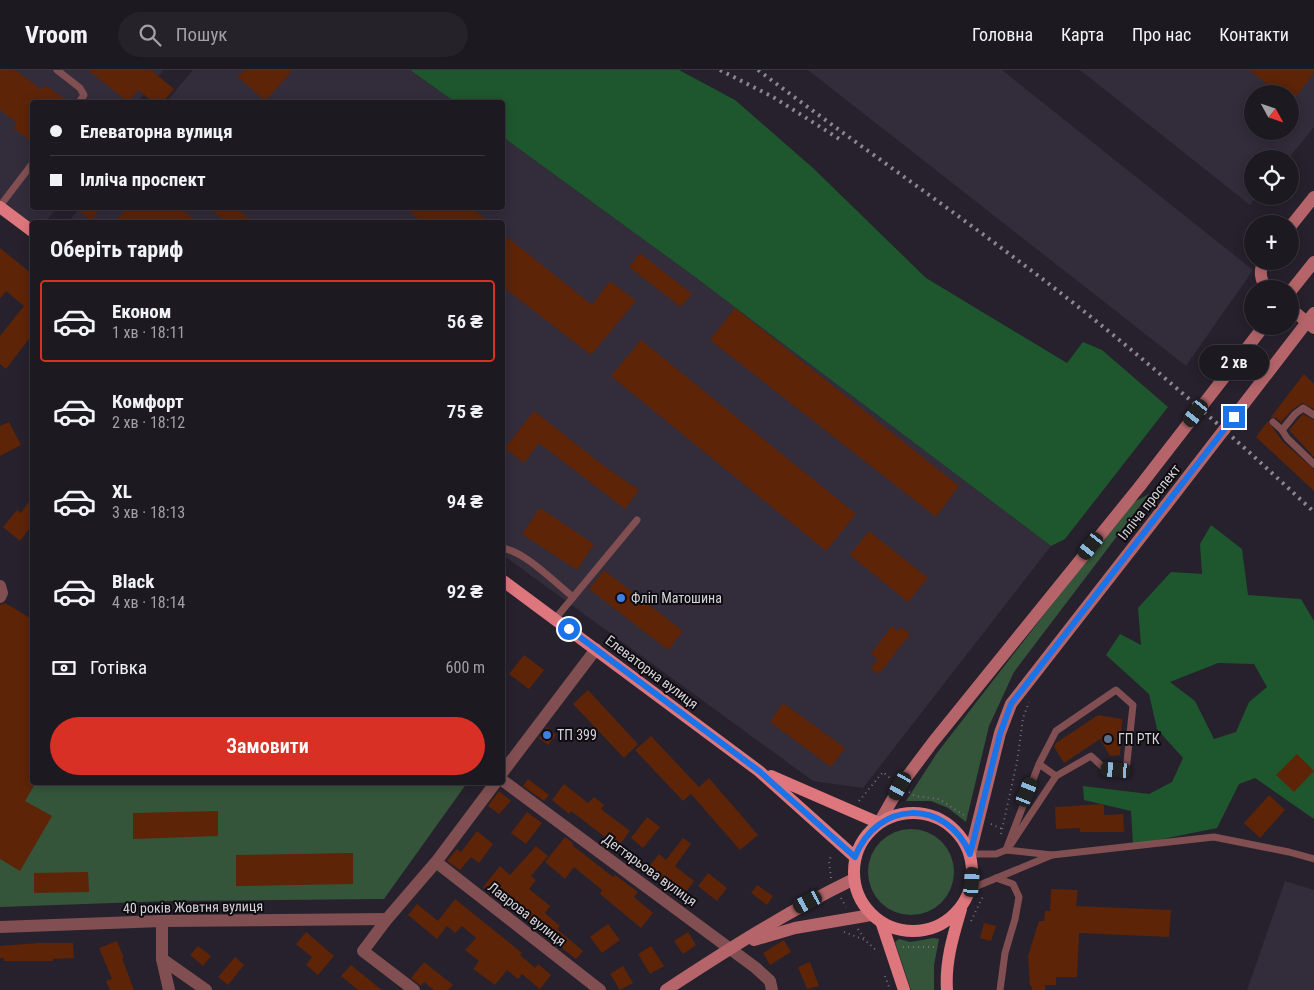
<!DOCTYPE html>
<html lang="uk">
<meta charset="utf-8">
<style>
body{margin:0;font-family:"Roboto Condensed",sans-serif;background:#25222a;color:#f1f3f6;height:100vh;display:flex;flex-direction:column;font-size:19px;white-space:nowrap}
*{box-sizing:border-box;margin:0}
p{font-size:16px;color:#a0a0a5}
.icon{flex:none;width:28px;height:28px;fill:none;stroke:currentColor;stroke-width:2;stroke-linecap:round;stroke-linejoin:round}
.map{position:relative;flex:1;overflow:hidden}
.side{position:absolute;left:30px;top:150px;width:475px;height:565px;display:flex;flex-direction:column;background:#1c1921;border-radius:5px;box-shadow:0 2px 12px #0003,0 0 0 1px #3a383f}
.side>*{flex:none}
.hud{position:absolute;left:30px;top:30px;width:475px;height:110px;border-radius:5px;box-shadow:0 2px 12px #0003,0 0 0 1px #3a383f;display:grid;align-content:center;height:110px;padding:0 20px;background:#1c1921}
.needle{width:32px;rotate:130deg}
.controls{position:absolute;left:1244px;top:15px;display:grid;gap:10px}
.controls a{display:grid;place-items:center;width:55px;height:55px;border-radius:50%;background:#1c1921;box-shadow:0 2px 12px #0003,0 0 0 1px #3a383f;font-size:25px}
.end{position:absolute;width:22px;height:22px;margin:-11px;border:6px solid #1a73e8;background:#fff;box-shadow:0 0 0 2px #fff}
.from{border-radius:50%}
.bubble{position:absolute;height:35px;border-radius:18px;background:#1c1921;box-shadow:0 2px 12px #0003,0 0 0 1px #3a383f;font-size:16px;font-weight:600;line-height:35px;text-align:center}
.car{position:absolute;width:15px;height:30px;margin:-15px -8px;border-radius:6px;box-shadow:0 0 4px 1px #0007;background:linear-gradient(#222 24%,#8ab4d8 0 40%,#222 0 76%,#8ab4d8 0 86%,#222 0)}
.hud b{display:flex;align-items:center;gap:18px;height:48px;font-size:19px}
.hud b+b{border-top:1px solid #3a383f}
.hud i{width:12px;height:12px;background:#f1f3f6}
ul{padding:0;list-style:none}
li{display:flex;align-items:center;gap:15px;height:82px;margin:0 10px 8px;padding:0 10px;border:2px solid transparent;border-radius:5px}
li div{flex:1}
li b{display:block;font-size:19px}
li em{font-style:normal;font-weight:600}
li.on{border-color:#d93025}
li>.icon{width:45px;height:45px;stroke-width:1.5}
h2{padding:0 20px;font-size:22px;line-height:60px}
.pay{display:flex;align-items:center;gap:12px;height:55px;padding:0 20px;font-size:19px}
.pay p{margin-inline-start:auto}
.button{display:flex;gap:10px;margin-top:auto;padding:10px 20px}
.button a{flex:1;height:58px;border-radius:30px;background:#d93025;color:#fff;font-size:20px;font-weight:600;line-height:58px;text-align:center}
header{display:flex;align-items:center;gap:30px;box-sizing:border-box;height:70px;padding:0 25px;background:#1c1921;border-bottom:1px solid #3a383f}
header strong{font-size:24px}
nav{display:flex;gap:28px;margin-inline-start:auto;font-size:18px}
.search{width:350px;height:45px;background:#25222a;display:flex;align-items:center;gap:12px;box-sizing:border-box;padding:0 18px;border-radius:28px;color:#a0a0a5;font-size:19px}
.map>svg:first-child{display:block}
.built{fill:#322c3b;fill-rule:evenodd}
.green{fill:#34553a}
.forest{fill:#1e572d;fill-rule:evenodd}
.building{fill:#5d2408}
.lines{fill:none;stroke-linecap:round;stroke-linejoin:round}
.path{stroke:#74717a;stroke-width:2;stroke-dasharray:1 4;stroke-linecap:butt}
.lane{stroke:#814f51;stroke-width:7}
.street{stroke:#814f51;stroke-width:12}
.secondary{stroke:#b5656a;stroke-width:12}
.primary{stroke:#de767d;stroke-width:12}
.rail{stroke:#8a878f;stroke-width:4;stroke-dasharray:2.5 5;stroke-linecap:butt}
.secondary-bridge{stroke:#b5656a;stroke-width:12}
.route{stroke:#1a73e8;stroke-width:6}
.shop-dot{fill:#3f7fe0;stroke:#0e0c10;stroke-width:2}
.service-dot{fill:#5c6f8a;stroke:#0e0c10;stroke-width:2}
.labels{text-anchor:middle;stroke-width:4;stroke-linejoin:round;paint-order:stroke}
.street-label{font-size:14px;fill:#d5d3da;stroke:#0e0c10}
.poi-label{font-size:14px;fill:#d5d3da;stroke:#0e0c10;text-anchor:start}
</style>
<header>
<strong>Vroom</strong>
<div class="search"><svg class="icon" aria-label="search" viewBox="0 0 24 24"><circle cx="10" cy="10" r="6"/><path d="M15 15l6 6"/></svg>Пошук</div>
<nav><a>Головна</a><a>Карта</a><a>Про нас</a><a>Контакти</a></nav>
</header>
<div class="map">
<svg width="1314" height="920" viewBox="0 0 1314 920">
<rect width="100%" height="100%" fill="#26212c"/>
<!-- built -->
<g class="built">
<polygon points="0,0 163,0 138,32 32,32 32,138 57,138 45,152 32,152 32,154 0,129"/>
<polygon points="193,0 410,0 455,32 166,32"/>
<polygon points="808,0 1002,0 1253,200 1186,296"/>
<path d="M1080 0H1314V57L1288 89H1252V126H1257L1250 135ZM1252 24H1290V61H1252Z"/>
<polygon points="503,67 695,207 1051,476 863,718 813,711 503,485 502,152 68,152 80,138 502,138"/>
<polygon points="1285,811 1314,820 1314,920 1247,920"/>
</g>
<!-- green -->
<g class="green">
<polygon points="1149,424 1014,602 989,656 966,752 948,738 931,731 906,731 937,683 1091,484 1134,432"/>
<polygon points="35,713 467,713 384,829 170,831 0,837 0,774"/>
<circle cx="911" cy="802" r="43"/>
<polygon points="934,868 939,869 934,895 934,920 911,920 895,872 899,869 910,872"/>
</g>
<!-- forest -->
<g class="forest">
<polygon points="410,0 679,0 735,30 813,98 926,208 1067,293 1083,272 1102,280 1168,337 1065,469 1051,476 695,207 503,67 502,32 455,32"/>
<path d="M1211 455 1242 479 1248 525 1301 529 1314 551V749L1255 708 1239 714 1217 758 1133 775 1131 741 1084 730 1083 716 1149 724 1172 712 1183 688 1157 659 1149 624 1106 585 1120 564 1141 575 1138 538 1171 502 1202 504 1200 474ZM1218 593 1254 594 1267 617 1249 632 1236 662 1214 669 1195 631 1170 612Z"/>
</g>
<!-- building -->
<g class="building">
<polygon points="0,0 15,0 42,20 45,15 69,32 32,32 32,72 13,58 17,53 0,40"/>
<polygon points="88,0 151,0 174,19 163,32 153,32 138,20 128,32"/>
<polygon points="244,0 293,0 265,31 238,7"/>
<polygon points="1249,0 1314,0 1314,3 1290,34 1290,24 1280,24"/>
<polygon points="75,138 101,138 91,150"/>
<polygon points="127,138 179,138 199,152 115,152"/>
<polygon points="208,138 235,138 254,152 227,152"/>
<polygon points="405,138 471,138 489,152 423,152"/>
<polygon points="502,163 592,235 610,211 636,231 591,285 502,216"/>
<polygon points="0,178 32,204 32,265 6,299 0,294 0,266 24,236 6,221 0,229"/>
<polygon points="640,183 692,224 681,237 629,197"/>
<polygon points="735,238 959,416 936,447 710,270"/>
<polygon points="641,270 856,444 826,481 611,306"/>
<polygon points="1304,304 1314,314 1314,339 1302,333 1292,340 1281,352 1276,348 1271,347"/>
<polygon points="534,341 604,396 639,420 625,439 539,373 524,393 505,378"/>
<polygon points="1303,344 1314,350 1314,387 1289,360"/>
<polygon points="1268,351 1283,372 1314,399 1314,421 1256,367"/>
<polygon points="9,352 21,375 0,386 0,356"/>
<polygon points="32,427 32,455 20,471 3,457 17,440 21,443"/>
<polygon points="540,438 594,474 577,500 522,464"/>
<polygon points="869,461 928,508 908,532 850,485"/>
<polygon points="604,500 683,561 668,580 589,519"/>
<polygon points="5,533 32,549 32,665 29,672 32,675 32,712 36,712 25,731 52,746 20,801 0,789 0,535"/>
<polygon points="892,556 898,561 901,557 910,564 879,604 871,598 878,589 871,584"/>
<polygon points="524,585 544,600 529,619 509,604"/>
<polygon points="588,620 638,674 624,688 573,634"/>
<polygon points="783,633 845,678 831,697 770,652"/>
<polygon points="1098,645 1122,649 1120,685 1110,686 1100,669 1064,693 1054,677 1056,673"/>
<polygon points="547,657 556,665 548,675 539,668"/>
<polygon points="651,666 699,717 709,708 758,765 740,780 691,724 683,731 635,680"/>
<polygon points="1297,684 1314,701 1294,722 1276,705"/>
<polygon points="528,709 549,725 544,731 523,716"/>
<polygon points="564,714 588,733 594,727 604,735 601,739 630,761 618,777 571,741 569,744 552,730"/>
<polygon points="499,721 511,731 499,744 488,736"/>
<polygon points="1269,725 1285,740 1260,768 1244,753"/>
<polygon points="1104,734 1104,745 1123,744 1124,762 1080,762 1080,758 1056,759 1055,737"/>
<polygon points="218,741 218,766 133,769 133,743"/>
<polygon points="527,742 542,753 526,774 511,763"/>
<polygon points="647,747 660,757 643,778 631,768"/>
<polygon points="477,761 493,774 479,793 471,787 460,800 447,791 457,779 461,782"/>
<polygon points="565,767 573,773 572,775 613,807 615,805 638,822 634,827 653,843 641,858 600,824 602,820 574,797 565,809 545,792"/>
<polygon points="683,768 691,774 675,796 694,811 680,830 665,818 667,815 647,799 659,784 666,790"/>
<polygon points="536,776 548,786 531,806 536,810 529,819 550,836 545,843 560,856 557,859 583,881 576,889 523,847 529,841 498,816 492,824 483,817 500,796 510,805"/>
<polygon points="353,783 353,814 236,816 236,785"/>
<polygon points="88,802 89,822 34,823 34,803"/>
<polygon points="708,803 727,818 717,831 698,816"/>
<polygon points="757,815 773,826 767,835 751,823"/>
<polygon points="1051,819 1078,820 1076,836 1171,840 1169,867 1079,863 1077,907 1056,907 1056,915 1045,915 1045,920 1032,920 1032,916 1030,916 1028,886 1039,851 1044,851 1045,841 1050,841"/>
<polygon points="455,829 522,883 520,885 535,898 538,894 551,905 540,919 522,904 518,909 507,900 495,915 473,899 479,891 465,880 476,868 462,856 455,863 447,856 437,869 408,845 417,834 438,851"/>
<polygon points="984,853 996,856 991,871 980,868"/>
<polygon points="608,854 620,870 602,883 590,867"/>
<polygon points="306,862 334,886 318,905 306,895 312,887 296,874"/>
<polygon points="688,862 696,875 683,884 674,871"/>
<polygon points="784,870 791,882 770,895 763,883"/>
<polygon points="117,871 124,888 122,888 134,920 110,920 106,911 112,909 99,878"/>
<polygon points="39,873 73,873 74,888 53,889 53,891 4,891 4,888 0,888 0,876"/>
<polygon points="198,876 211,886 203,896 190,885"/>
<polygon points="651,876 664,896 650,904 638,884"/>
<polygon points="235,887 244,895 228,915 218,907"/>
<polygon points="424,892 453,915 448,920 434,920 424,912 421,916 411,908"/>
<polygon points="810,892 819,916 807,919 798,897"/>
<polygon points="351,895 367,908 382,920 358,920 341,906"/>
<polygon points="623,896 633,913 620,920 610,904"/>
</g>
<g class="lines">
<!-- path -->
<g class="path">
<polyline points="909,722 915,726 939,729 967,747"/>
<polyline points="859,731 883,702 891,709"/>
<polyline points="991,754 1002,759"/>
<polyline points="1001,764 1017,692 1023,648 1029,632"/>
<polyline points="831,808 829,791 832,784"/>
<polyline points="841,828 846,837"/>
<polyline points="971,851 984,824"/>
<polyline points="858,859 865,870"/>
<polyline points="844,862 865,870 878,882"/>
<polyline points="903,877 938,877"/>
<polyline points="885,906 890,920"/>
</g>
<!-- lane -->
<g class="lane">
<polyline points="57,0 80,18 84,25 79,32"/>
<polyline points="0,136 32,94"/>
<polyline points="1314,345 1303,338 1295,344 1282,360 1287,368 1314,394"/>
<polyline points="1273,352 1282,360"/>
<path d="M502 478C526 482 554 512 573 527"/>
<polyline points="555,549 637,450"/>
<polyline points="1011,774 1056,706"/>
<polyline points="1006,780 1039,694 1056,706 1091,686 1106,700 1126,701 1133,635 1116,620 1056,661 1039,694"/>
<polyline points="970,784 996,784 1006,780 1052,785 970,819"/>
<polyline points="1052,785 1214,767 1289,782 1314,789"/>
<polyline points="996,808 1013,814 1019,827 1015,849 1005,883 1000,920"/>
</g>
<!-- street -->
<g class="street">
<polyline points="0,516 2,523 0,527"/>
<polyline points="502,703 596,579"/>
<polyline points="502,710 756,898 770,911 772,920"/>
<polyline points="436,792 600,920"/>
<polyline points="162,851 162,889 169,920"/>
<polyline points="0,857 162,851 387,849"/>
<polyline points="162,889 206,920"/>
<polyline points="414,920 363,881 387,849 436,792 496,712"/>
</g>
<!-- secondary -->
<g class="secondary">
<polyline points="1290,157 1314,127"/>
<path d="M1264 191C1259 200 1260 210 1267 219"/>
<polyline points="1290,222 1314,192"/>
<polyline points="1290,238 1314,258"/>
<polyline points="879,753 900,716 933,672 1140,416"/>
<polyline points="970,784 1000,663 1011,634 1166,435"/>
<polyline points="754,870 795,858 871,845"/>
<path d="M666 920C727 880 788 841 854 809"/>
</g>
<!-- primary -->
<g class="primary">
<polyline points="0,137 32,161"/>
<polyline points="502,510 759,701 855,787"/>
<polyline points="771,706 879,753"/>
<circle cx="913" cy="802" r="59"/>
<polyline points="882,854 904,920"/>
<path d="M947 920C945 892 953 866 961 839"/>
</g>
<!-- rail -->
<g class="rail">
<polyline points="720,0 773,27 841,70"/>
<path d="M758 0C844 65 934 127 1020 192 1123 269 1220 354 1314 442"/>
</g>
<!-- secondary-bridge -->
<g class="secondary-bridge">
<polyline points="1140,416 1264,256"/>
<polyline points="1166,435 1314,243"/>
</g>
</g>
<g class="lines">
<!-- route -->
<path class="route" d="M569 559 759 701 855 787C877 730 946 728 970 784L1000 664 1011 634 1234 347"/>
</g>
<!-- markers -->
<g class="shop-dot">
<circle cx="621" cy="528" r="5"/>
<circle cx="547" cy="665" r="5"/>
</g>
<circle class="service-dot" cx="1108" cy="669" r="5"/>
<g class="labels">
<!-- street labels -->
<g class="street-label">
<text transform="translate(1149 432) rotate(-52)" y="5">Ілліча проспект</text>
<text transform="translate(652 602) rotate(37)" y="5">Елеваторна вулиця</text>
<text transform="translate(650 800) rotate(36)" y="5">Дегтярьова вулиця</text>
<text transform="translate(193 837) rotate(-1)" y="5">40 років Жовтня вулиця</text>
<text transform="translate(527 844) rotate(38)" y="5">Лаврова вулиця</text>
</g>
<!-- poi labels -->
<g class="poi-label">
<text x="631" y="533">Фліп Матошина</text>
<text x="557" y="670">ТП 399</text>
<text x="1118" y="674">ГП РТК</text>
</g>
</g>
</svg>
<div class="controls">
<a><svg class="needle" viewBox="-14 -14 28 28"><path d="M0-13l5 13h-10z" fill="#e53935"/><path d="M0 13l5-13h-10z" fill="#a0a0a5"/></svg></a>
<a><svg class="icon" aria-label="locate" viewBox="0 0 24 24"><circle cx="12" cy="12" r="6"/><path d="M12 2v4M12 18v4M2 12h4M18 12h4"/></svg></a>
<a>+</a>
<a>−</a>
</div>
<i class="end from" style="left:569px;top:559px"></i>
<i class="end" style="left:1234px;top:347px"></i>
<div class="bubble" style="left:1199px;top:275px;width:70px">2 хв</div>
<i class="car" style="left:1196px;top:343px;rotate:217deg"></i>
<i class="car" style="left:1091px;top:476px;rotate:219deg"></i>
<i class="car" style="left:1116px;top:700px;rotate:274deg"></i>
<i class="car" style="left:900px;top:716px;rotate:209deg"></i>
<i class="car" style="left:1027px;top:722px;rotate:22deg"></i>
<i class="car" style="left:972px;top:812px;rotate:4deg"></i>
<i class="car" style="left:808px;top:832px;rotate:242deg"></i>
<div class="hud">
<b><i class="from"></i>Елеваторна вулиця</b>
<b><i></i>Ілліча проспект</b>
</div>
<section class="side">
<h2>Оберіть тариф</h2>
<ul>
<li class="on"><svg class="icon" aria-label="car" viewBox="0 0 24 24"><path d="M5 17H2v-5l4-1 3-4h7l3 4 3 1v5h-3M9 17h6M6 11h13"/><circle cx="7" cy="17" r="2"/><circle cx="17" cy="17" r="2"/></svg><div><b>Економ</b><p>1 хв · 18:11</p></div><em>56 ₴</em></li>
<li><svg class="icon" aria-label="car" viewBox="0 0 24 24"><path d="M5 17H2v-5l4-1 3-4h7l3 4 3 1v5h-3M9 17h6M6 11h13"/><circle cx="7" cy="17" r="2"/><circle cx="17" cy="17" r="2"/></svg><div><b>Комфорт</b><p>2 хв · 18:12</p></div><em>75 ₴</em></li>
<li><svg class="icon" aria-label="car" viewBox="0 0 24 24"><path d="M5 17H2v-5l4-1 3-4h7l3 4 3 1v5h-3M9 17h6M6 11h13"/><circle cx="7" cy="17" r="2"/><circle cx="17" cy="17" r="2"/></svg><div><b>XL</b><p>3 хв · 18:13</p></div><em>94 ₴</em></li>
<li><svg class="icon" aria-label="car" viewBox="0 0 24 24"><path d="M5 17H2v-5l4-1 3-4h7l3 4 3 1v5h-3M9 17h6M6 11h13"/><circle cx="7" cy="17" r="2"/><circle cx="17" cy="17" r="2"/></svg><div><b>Black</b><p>4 хв · 18:14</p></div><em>92 ₴</em></li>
</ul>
<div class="pay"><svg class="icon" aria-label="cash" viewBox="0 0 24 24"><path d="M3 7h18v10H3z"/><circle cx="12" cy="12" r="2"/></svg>Готівка<p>600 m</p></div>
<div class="button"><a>Замовити</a></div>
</section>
</div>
